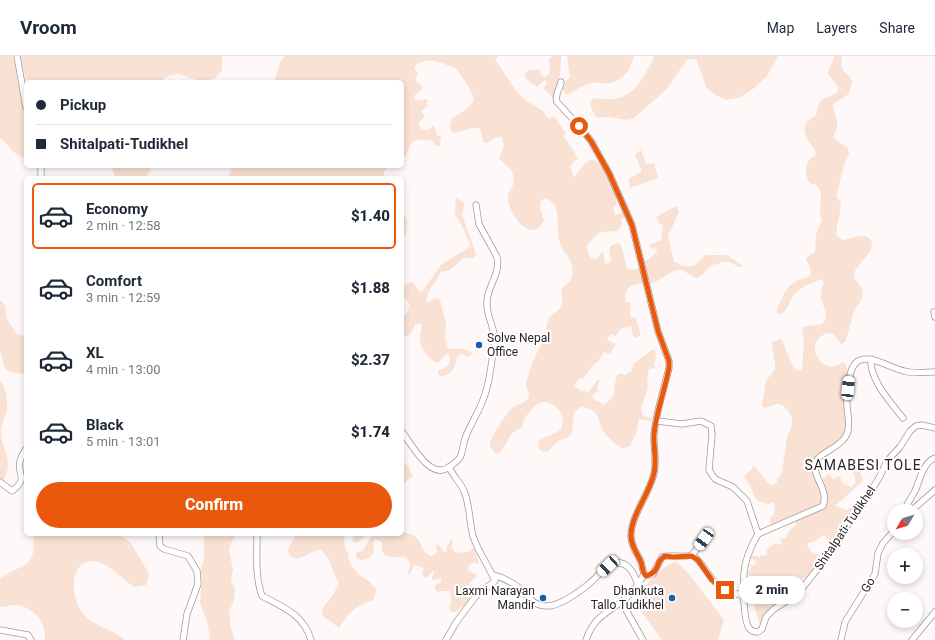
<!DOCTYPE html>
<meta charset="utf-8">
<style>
body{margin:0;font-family:Roboto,sans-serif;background:#f2f2f3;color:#1f2937;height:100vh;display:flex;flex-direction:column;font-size:15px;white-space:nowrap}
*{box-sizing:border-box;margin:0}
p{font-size:13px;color:#747a83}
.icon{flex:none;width:22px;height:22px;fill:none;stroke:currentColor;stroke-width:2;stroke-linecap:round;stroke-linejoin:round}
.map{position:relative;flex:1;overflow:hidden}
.details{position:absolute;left:24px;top:120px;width:380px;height:360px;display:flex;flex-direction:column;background:#fff;border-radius:6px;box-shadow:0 2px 6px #0003}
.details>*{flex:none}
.banner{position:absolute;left:24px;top:24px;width:380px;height:88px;border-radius:6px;box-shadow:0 2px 6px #0003;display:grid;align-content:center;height:88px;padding:0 12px;background:#fff}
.needle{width:26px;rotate:232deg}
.fabs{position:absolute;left:887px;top:448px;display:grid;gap:8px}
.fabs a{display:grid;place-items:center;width:36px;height:36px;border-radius:50%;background:#fff;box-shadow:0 2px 6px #0003;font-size:20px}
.end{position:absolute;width:18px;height:18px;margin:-9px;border:5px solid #ea580c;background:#fff;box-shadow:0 0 0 2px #fff}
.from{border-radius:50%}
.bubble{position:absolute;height:28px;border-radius:14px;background:#fff;box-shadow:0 2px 6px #0003;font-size:13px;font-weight:800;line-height:28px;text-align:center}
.car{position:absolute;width:12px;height:24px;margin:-12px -6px;border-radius:5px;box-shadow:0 0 3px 1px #0007;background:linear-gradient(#fff 24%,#345 0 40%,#fff 0 76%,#345 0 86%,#fff 0)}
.banner b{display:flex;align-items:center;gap:14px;height:38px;font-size:15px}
.banner b+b{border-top:1px solid #e0e1e3}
.banner i{width:10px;height:10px;background:#1f2937}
ul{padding:7px 0 0;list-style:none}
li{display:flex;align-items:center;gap:12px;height:66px;margin:0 8px 6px;padding:0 4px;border:2px solid transparent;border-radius:6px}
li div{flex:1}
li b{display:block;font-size:15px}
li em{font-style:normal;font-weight:800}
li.selected{border-color:#ea580c}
li>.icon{width:36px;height:36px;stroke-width:1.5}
.cta{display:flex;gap:8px;margin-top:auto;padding:8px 12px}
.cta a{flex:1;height:46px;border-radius:24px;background:#ea580c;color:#fff;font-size:16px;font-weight:800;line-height:46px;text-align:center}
header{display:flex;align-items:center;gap:24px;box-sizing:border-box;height:56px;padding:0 20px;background:#fff;border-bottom:1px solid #e0e1e3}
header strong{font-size:19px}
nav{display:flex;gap:22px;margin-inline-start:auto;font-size:14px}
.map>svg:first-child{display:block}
.green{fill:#f9e1d4}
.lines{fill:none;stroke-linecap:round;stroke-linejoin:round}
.street-casing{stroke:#a5979a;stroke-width:7}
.street{stroke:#fff;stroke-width:5.5}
.route{stroke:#ea580c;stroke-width:5}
.poi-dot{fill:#115fae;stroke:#fff;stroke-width:1.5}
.labels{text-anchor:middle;stroke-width:4;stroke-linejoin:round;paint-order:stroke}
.poi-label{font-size:12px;fill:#292424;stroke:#fff;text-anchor:end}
.street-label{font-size:12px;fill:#292424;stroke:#fff}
.quarter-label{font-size:14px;letter-spacing:1px;fill:#292424;stroke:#fff}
</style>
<header>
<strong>Vroom</strong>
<nav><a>Map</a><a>Layers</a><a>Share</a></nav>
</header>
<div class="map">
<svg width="935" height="584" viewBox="0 0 935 584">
<rect width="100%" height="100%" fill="#fef8f9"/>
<!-- green -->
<g class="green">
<path d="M0 0H13L26 65V103C15 101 9 89 0 82Z"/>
<polygon points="20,0 222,0 222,14 214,23 199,25 179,18 170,19 159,26 26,26"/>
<path d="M285 0H499L495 3 516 35 526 45 542 54 549 63 554 60 566 78 564 80 578 102 573 106 570 111 574 121 586 106 593 103C606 111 615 134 617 149L613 150 615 159 623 157 625 161 621 163 622 169 618 175 600 176 596 179 587 190V194L591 202 597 203 603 195 605 208 611 206 609 192 612 189 619 187 622 191 627 213 629 214 640 212 643 205 650 203 657 195 656 192 650 193 649 189 661 184 663 170 659 167 656 161 676 150 679 156 668 180 674 206C691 213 693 213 705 199H727L743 210 738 211C732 206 728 205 720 206L719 208C704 208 707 220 696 222L680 213C667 216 660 226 649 228 644 230 647 229 643 228 637 227 629 230 626 235L625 246 631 247 630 260 636 263 641 279 634 282 633 280 631 270 620 273 616 280 610 278 607 284 616 288 610 298 604 296 598 306 595 307 583 323 580 322 574 330 581 335H583L584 334 588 337 598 323 600 325 597 332 599 334 592 340 596 346 598 344 603 349 610 344 614 339V332L617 319 620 317 625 319 631 315 634 307 652 294H655L656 305 654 306 655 312 649 313 647 326 648 331 641 352 643 360 652 362 651 365 639 363 636 378 629 391 622 392 615 388 607 380 602 373 597 359 593 355 582 350 574 356 572 377 568 381 557 386 548 395 543 396 539 393 538 389 539 385C545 380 554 379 559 375 571 362 553 340 537 348 535 349 532 353 531 355 525 360 523 364 522 371L512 377 501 396 497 398C494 395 490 393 490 389 489 383 507 357 511 353 516 348 526 348 529 341 530 336 527 334 526 330 526 327 527 323 528 321 531 306 540 293 545 278 546 274 547 268 548 264 550 258 556 258 559 253 564 248 562 239 561 233L571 224C577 202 563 201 559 184 555 169 564 149 545 142L541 145 540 153 544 164C542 169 538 173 533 174 521 175 506 150 508 139 510 133 515 129 514 122 512 113 506 109 499 103L504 90 502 82C495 79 493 84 487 87L483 86 480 72H472L455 77 452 76 450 71 452 62C459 57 470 53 473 45 476 40 460 17 456 13 454 11 450 10 447 9 436 5 426 1 415 10V14L418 18 415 24 423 31 422 33 415 39 414 42 418 45 427 43 428 45 426 47 428 49 421 55 425 60 418 67 422 74 425 73 426 75 434 69 437 79 442 81 440 85 441 90H437L430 84C425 85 418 82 414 85 408 90 409 99 402 103V26H274L281 4Z"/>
<path d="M552 0H561C561 14 560 28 552 40L543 33 547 27 545 24 537 31 526 23 524 19C527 13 533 13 540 14L541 19 545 21 550 17 549 3Z"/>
<path d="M567 0H634C630 13 625 24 610 27 604 28 597 26 591 27 582 29 575 35 568 39L564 37 562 32 566 25 570 21Z"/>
<path d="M653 0H778L767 20 753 33 741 41 727 44 715 39 706 31 696 3H688L681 12 668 32 634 62 627 64 609 61 597 62C592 55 588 50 593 42 599 42 607 44 613 43 635 41 644 20 654 2Z"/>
<path d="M834 0H842C839 19 846 13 852 25 849 42 847 39 833 48 832 56 839 63 837 71 837 74 834 75 834 80L836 84 848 92 849 98 844 109 836 140 841 147C841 159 835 168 837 180L842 184C850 184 868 173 872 187 875 194 858 208 855 215 851 225 863 228 863 237 863 244 856 250 854 256 850 266 849 277 845 286L841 288 833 278 829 277C801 282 820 324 843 306L846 309 848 317 851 368 843 383 813 405 812 414 820 425 829 418 833 423 840 420 842 427 851 431 855 428V421L847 407 853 402 861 408V419L863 425 835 450 846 454 861 448 834 488H831L824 479 815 485 808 487 807 489C810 496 813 497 820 499L821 505 813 517 801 524 795 530 791 527C777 530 772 557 766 568L761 569 759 566 751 539 753 527 748 516 752 511 748 509V508L754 510 756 505 751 502 752 499 760 501V499L766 500 767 494 775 487 779 489 782 487 779 483 786 482 789 475 796 469 795 466 791 462 771 470 770 463 774 458 775 449 772 446 768 448 757 445 749 428 744 421 754 410 771 430 777 426V422L781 420 782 416 787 381 792 369V362L788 355 784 350 778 348 764 352 762 349 766 325 775 313V308L773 296 772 286 780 283 782 284 793 311 796 314 802 315 804 286 802 272C809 268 819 271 823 267 831 259 819 245 821 236 821 233 823 230 824 227L821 223C811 228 799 231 793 240 788 247 789 252 781 259L776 256C780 247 785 231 795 226 801 222 807 224 811 217L810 211 806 203 808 200 815 196 816 179 822 164C816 155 826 136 817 130 815 128 812 128 810 127 805 120 804 111 810 103 813 100 815 101 816 97 812 88 799 77 807 66 809 63 814 62 816 58 818 55 817 50 820 46 825 40 833 41 838 35V31L828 18C829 11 834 7 834 0Z"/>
<polygon points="641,94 646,108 654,107 658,122 630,132 629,123 642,115 635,98"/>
<polygon points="111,110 149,110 150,114 146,122 116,122"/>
<polygon points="232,110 389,110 384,115 384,122 228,122"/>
<path d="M456 141 464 146V151L462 159 476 198 474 202H464L450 214 441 216 429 235 426 245 429 247 432 244 438 242 440 244 446 267 445 282 448 293C457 293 463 291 471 296L472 298 468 301 462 298 459 299C452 309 457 319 440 320L438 317V315C446 311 451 311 450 300L447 297 438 307C430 305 419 291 420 282 420 276 423 273 421 267L415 269 410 279 406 280 402 279V261C412 253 411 247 402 239V231L408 227 412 226 416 230 418 235 422 236 441 209 469 191 470 189 465 176 455 158Z"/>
<polygon points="402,157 407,163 406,179 402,183"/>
<polygon points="0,244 5,249 7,263 17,278 26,280 26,318 13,317 5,313 0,295"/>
<path d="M0 324C5 329 8 344 7 353 5 361 1 368 1 377 2 394 15 407 3 424L0 422Z"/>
<polygon points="402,405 408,410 413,420 404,427 402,426"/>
<path d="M402 475C407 478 412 477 416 481 423 488 421 497 432 500L437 496 436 489 438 488 444 496 447 495V491L451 484 453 485 451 491 455 496C461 498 464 495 469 496L474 492 479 507 477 508 475 506 468 510 469 516 472 515V517L476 518 477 520 469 527 470 528 462 533 470 543 467 549 463 550 456 556H452L449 553 451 546 450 535H441L437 536 435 533V529L442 526 440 522 433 524C430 520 435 519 434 514L427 521H425L422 518 424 512 414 509 410 518H408L410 509 407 502C401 498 388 506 383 496 381 493 382 490 382 486L378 484H374L373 487 374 496 369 502 360 504 356 501V497L363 494 372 480 370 478 365 480 357 487H355L352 484 355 478H402Z"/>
<path d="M33 478H118L131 487 149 518 146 529 134 531C124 524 106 505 93 505 68 505 71 542 82 556 93 571 112 572 125 584H45C47 567 33 550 16 549 11 549 5 551 0 551V522C24 507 37 512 33 478Z"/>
<polygon points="204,478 237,478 231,487 229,495 233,513 231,524 235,533 234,545 229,555 231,572 235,584 210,584 208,569 200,547 202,525 201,514 204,502"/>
<path d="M296 478H344L345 492 346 495 349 496 348 502 352 510 359 519 369 525 377 534 373 544C357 549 348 557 339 572L322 559C322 549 328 546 333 539 335 535 337 531 339 527L335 520 329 504 321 493C312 495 305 501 296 503L289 499 288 493Z"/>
<polygon points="676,505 689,518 724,564 718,584 662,584 634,545 644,531 662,513"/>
</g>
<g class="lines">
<defs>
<g id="street">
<polyline points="17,0 26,51"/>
<path d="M561 26C560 33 554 39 557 46L579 70 591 85 609 117 632 169 658 275 669 305V312C664 333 656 357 654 378 653 392 658 407 653 421 648 439 632 459 631 478 630 488 637 497 641 506 643 512 642 516 646 520L653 518 662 501C669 498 683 502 692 499 700 504 704 512 709 519 718 532 728 535 743 540 745 548 744 566 749 572 751 575 755 576 758 576L762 573 766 561 774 553 793 541 799 536 835 491 848 468 863 449 880 420 887 405 900 391 910 375 916 370 922 369 935 372"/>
<polyline points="41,122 41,110"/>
<polyline points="934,256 935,261"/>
<path d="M871 303C869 323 891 347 903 362"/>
<path d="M657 365 682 368 701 365 711 370 712 378 709 414 715 423 733 431 747 445 758 478 823 450C829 433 813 422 815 409 816 396 843 393 848 375 850 366 847 356 847 348 846 341 848 333 849 326 853 286 881 309 904 315 914 318 925 316 935 316"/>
<path d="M402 376C412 388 430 425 449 411"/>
<path d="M0 426 12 435C29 422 17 420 20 405 21 401 24 396 26 393"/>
<path d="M904 455C907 448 911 442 915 435 920 424 923 406 935 402"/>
<polyline points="911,455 935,434"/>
<polyline points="159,478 160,490 164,493 188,500 197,515 198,528 187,558 183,584"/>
<path d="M257 478C257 498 255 521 262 540 283 551 304 559 311 584"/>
<polyline points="692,499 707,480"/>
<path d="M493 519C502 521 510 525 518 531 528 539 532 550 547 550 561 550 579 536 590 527 596 522 601 515 608 511 625 499 634 516 638 529"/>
<path d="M743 540C745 532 743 525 744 517 745 503 751 490 758 478"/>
<polyline points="624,544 626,554 643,584"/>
<polyline points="0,574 28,579 31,584"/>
<path d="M446 584 457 565 476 540 495 525C489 510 478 496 473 480 469 465 470 449 464 435 460 426 453 420 449 411 467 399 459 398 466 380 472 365 482 351 486 335 491 319 492 300 495 283 494 271 486 259 487 246 487 230 501 218 497 201L479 168 476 149"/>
<path d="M586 584C594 560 607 558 625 543 633 537 639 528 644 518"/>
<polyline points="841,584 845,566 875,518 878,497 883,487 894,475"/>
<polyline points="912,584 935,556"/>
</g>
</defs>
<!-- street casing -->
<use href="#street" class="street-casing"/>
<!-- street -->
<use href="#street" class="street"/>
</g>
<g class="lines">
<!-- route -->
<path class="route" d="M579 70 591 85 609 117 632 169 658 275 669 305V312C665 332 656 358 654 378 653 392 658 407 653 421 648 439 632 459 631 478 630 488 637 497 641 506 643 512 642 516 646 520 662 515 654 506 665 500L673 501 692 500 698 504 712 524 725 534"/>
</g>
<!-- markers -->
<g class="poi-dot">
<circle cx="479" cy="289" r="4"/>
<circle cx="543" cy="542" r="4"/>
<circle cx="672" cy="542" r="4"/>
</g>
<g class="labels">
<!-- poi labels -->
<g class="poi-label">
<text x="487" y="286" text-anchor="start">Solve Nepal<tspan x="487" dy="14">Office</tspan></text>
<text x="535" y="539">Laxmi Narayan<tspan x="535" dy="14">Mandir</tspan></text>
<text x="664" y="539">Dhankuta<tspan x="664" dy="14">Tallo Tudikhel</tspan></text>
</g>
<!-- street labels -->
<g class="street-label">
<text transform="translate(845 472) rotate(-56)" y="4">Shitalpati-Tudikhel</text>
<text transform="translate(868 529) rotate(-59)" y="4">Go</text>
</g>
<!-- quarter labels -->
<g class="quarter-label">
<text x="863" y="414">SAMABESI TOLE</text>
</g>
</g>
</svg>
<div class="fabs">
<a><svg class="needle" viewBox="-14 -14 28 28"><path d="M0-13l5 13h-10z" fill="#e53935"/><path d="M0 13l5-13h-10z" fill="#747a83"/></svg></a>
<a>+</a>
<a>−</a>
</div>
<i class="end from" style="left:579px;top:70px"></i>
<i class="end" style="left:725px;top:534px"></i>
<div class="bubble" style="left:739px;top:520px;width:66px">2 min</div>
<i class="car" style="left:848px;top:332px;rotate:6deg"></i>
<i class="car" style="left:704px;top:483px;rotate:215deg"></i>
<i class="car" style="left:608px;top:510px;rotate:227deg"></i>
<div class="banner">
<b><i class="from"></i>Pickup</b>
<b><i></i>Shitalpati-Tudikhel</b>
</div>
<section class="details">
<ul>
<li class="selected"><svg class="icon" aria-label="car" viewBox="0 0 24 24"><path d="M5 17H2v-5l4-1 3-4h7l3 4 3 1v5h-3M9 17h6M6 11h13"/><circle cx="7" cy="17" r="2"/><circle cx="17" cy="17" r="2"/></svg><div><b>Economy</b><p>2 min · 12:58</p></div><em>$1.40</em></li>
<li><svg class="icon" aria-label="car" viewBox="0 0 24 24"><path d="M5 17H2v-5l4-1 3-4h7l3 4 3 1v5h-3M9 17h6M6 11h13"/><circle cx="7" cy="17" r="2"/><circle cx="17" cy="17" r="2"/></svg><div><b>Comfort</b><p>3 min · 12:59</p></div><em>$1.88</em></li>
<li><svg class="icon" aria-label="car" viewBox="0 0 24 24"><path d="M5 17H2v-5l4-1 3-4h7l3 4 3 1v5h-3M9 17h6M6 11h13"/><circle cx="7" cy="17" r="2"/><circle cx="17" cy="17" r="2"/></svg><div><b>XL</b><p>4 min · 13:00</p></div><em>$2.37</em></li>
<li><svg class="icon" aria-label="car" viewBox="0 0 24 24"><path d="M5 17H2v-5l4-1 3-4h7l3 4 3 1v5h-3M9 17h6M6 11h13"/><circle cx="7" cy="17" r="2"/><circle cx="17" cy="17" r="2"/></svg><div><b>Black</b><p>5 min · 13:01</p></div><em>$1.74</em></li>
</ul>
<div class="cta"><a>Confirm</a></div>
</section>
</div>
